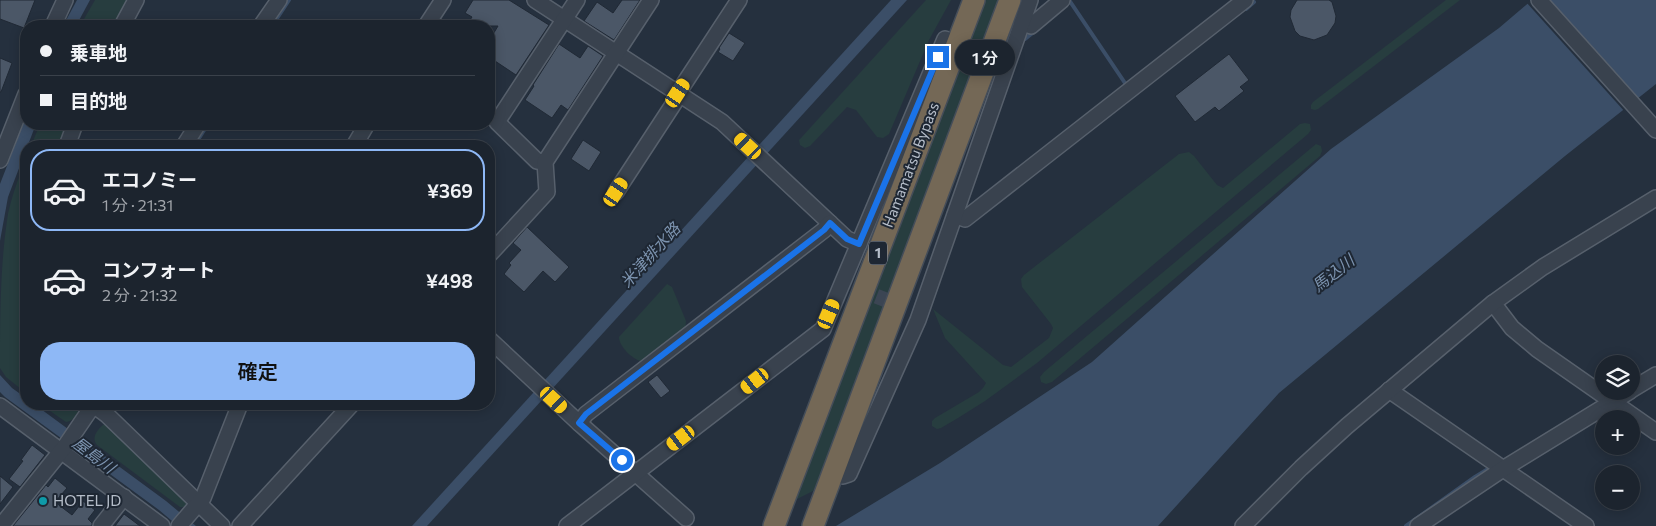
<!DOCTYPE html>
<html lang="ja">
<meta charset="utf-8">
<style>
body{margin:0;font-family:Commissioner,"Noto Sans JP",sans-serif;background:#252c36;color:#f1f3f6;height:100vh;display:flex;flex-direction:column;font-size:19px;white-space:nowrap}
*{box-sizing:border-box;margin:0}
p{font-size:16px;color:#a0a4aa}
.icon{flex:none;width:28px;height:28px;fill:none;stroke:currentColor;stroke-width:2;stroke-linecap:round;stroke-linejoin:round}
.map{position:relative;flex:1;overflow:hidden}
.panel{position:absolute;left:20px;top:140px;width:475px;height:270px;display:flex;flex-direction:column;background:#1c242e;border-radius:20px;box-shadow:0 2px 12px #0003,0 0 0 1px #3a414a}
.panel>*{flex:none}
.hud{position:absolute;left:20px;top:20px;width:475px;height:110px;border-radius:20px;box-shadow:0 2px 12px #0003,0 0 0 1px #3a414a;display:grid;align-content:center;height:110px;padding:0 20px;background:#1c242e}
.fabs{position:absolute;left:1595px;top:355px;display:grid;gap:10px}
.fabs a{display:grid;place-items:center;width:45px;height:45px;border-radius:50%;background:#1c242e;box-shadow:0 2px 12px #0003,0 0 0 1px #3a414a;font-size:25px}
.end{position:absolute;width:22px;height:22px;margin:-11px;border:6px solid #1a73e8;background:#fff;box-shadow:0 0 0 2px #fff}
.from{border-radius:50%}
.bubble{position:absolute;height:35px;border-radius:18px;background:#1c242e;box-shadow:0 2px 12px #0003,0 0 0 1px #3a414a;font-size:16px;font-weight:600;line-height:35px;text-align:center}
.car{position:absolute;width:15px;height:30px;margin:-15px -8px;border-radius:6px;box-shadow:0 0 4px 1px #0007;background:linear-gradient(#f5c518 24%,#345 0 40%,#f5c518 0 76%,#345 0 86%,#f5c518 0)}
.hud b{display:flex;align-items:center;gap:18px;height:48px;font-size:19px}
.hud b+b{border-top:1px solid #3a414a}
.hud i{width:12px;height:12px;background:#f1f3f6}
ul{padding:9px 0 0;list-style:none}
li{display:flex;align-items:center;gap:15px;height:82px;margin:0 10px 8px;padding:0 10px;border:2px solid transparent;border-radius:20px}
li div{flex:1}
li b{display:block;font-size:19px}
li em{font-style:normal;font-weight:600}
li.current{border-color:#8eb8f6}
li>.icon{width:45px;height:45px;stroke-width:1.5}
.action{display:flex;gap:10px;margin-top:auto;padding:10px 20px}
.action a{flex:1;height:58px;border-radius:20px;background:#8eb8f6;color:#111;font-size:20px;font-weight:600;line-height:58px;text-align:center}
.map>svg:first-child{display:block}
.green{fill:#273d3f}
.water{fill:#3b4e67}
.pier{fill:#25303e}
.lines{fill:none;stroke-linecap:round;stroke-linejoin:round}
.stream{stroke:#3b4e67;stroke-width:4}
.building{fill:#4b5767;stroke:#202935}
.minor-tunnel{stroke:#3b4553;stroke-width:15;stroke-dasharray:15 8;stroke-linecap:butt}
.minor-casing{stroke:#57606c;stroke-width:18}
.highway-casing{stroke:#444d59;stroke-width:24}
.minor{stroke:#39424e;stroke-width:15}
.highway{stroke:#746856;stroke-width:21}
.route{stroke:#1a73e8;stroke-width:6}
.culture-dot{fill:#0f9aa8;stroke:#1e2733;stroke-width:2}
.labels{text-anchor:middle;stroke-width:4;stroke-linejoin:round;paint-order:stroke}
.shield{fill:#1e2733;stroke:#88909c;stroke-width:1}
.shield-label{font-size:14px;font-weight:bold;fill:#b5bdc9}
.street-label{font-size:15px;fill:#b5bdc9;stroke:#1e2733}
.poi-label{font-size:15px;fill:#b5bdc9;stroke:#1e2733;text-anchor:start}
.water-label{font-size:16px;font-style:italic;fill:#7d94b0;stroke:#1e2733}
</style>
<div class="map">
<svg width="1656" height="526" viewBox="0 0 1656 526">
<rect width="100%" height="100%" fill="#25303e"/>
<!-- green -->
<g class="green">
<polygon points="95,0 127,0 114,26 80,26"/>
<polygon points="926,0 951,0 929,40 889,134 883,138 877,137 856,110 847,107 810,146 805,148 800,145 799,140 801,138"/>
<polygon points="983,0 1000,0 822,474 813,491 797,499 796,494"/>
<polygon points="1446,0 1460,0 1318,109 1315,110 1311,109 1311,105 1313,102"/>
<polygon points="1305,123 1310,124 1311,130 1308,134 1037,363 985,401 958,418 941,428 937,429 932,426 932,421 935,418 979,392 983,388 986,383 945,338 933,309 1003,365 1011,367 1049,338 1053,328 1051,324 1022,287 1021,279 1024,275 1179,154 1189,152 1194,156 1217,185 1223,188 1300,124"/>
<polygon points="40,124 67,124 59,146 31,146"/>
<polygon points="1316,144 1321,146 1322,151 1320,156 1052,382 1046,384 1041,382 1040,377 1044,372"/>
<path d="M26 159V257L20 342V350L26 362V393L6 377 0 368C0 317 0 264 8 214 12 195 19 177 26 159Z"/>
<path d="M667 284 672 287 686 321 685 331 644 362C634 361 619 347 619 337Z"/>
<path d="M40 404H78L79 408C77 415 73 421 66 422Z"/>
<path d="M103 425H107L188 502 185 507H180L97 445C91 438 97 430 103 425Z"/>
</g>
<!-- water -->
<g class="water">
<polygon points="77,0 90,0 76,26 63,26"/>
<polygon points="891,0 907,0 427,526 412,526"/>
<polygon points="1532,0 1656,0 1656,84 1565,156 1279,393 1158,526 836,526 940,463 1092,362 1331,149 1499,28"/>
<polygon points="26,117 26,124 36,124 8,197 0,241 0,184"/>
<polygon points="0,375 12,388 26,398 26,404 34,404 166,501 196,526 178,526 159,510 5,397 0,392"/>
</g>
<!-- pier -->
<polygon class="pier" points="1528,0 1545,0 1637,102 1625,112 1526,2"/>
<g class="lines">
<!-- stream -->
<g class="stream">
<polyline points="1069,0 1127,86"/>
<polyline points="1246,9 1254,2"/>
<polyline points="272,26 289,0"/>
<polyline points="1025,39 1035,31"/>
<polyline points="194,146 208,124"/>
<polyline points="1406,526 1475,477 1493,466"/>
</g>
</g>
<!-- building -->
<g class="building">
<polygon points="0,0 35,0 24,28 0,19"/>
<polygon points="473,0 509,0 549,25 516,75 489,57 489,41 498,26 466,26 472,17 465,13"/>
<polygon points="622,0 640,0 614,40 584,21 597,2 613,13"/>
<polygon points="1297,0 1329,0 1332,2 1336,16 1335,23 1327,35 1314,40 1300,36 1295,31 1290,17 1291,10"/>
<polygon points="729,33 745,43 733,61 718,52 720,49 719,48"/>
<polygon points="559,44 580,58 588,46 603,56 568,110 561,105 552,118 525,100 534,86 533,85"/>
<polygon points="1229,54 1249,80 1240,87 1244,91 1219,111 1215,107 1195,122 1175,96"/>
<polygon points="0,58 12,63 1,92 0,92"/>
<polygon points="583,140 601,152 589,171 571,159"/>
<polygon points="527,227 569,267 555,282 543,271 524,292 504,274 511,265 509,263 521,250 513,243"/>
<polygon points="657,375 670,391 661,398 648,382"/>
<polygon points="32,445 45,455 20,487 9,479 23,461 21,460"/>
<polygon points="0,476 13,487 0,504"/>
<polygon points="55,478 67,488 55,502 72,515 83,501 95,510 88,519 92,523 92,526 13,526 46,485 48,487"/>
<polygon points="124,514 140,526 115,526"/>
</g>
<g class="lines">
<!-- minor-tunnel -->
<polyline class="minor-tunnel" points="855,288 907,308"/>
<defs>
<g id="minor">
<polyline points="535,0 722,122 847,239 859,244"/>
<polyline points="1539,0 1656,130"/>
<polyline points="1022,23 1031,26 1062,0"/>
<polyline points="53,26 65,0"/>
<polyline points="122,26 136,0"/>
<polyline points="261,26 279,0"/>
<polyline points="426,26 443,0"/>
<polyline points="678,93 739,0"/>
<polyline points="67,146 75,124"/>
<polyline points="184,146 198,124"/>
<polyline points="354,146 367,124"/>
<polyline points="0,160 26,94"/>
<polyline points="545,162 537,161 497,122 577,0"/>
<polyline points="616,192 680,94"/>
<polyline points="955,215 965,219 1245,0"/>
<polyline points="489,255 547,192 545,162 651,0"/>
<polyline points="1493,303 1512,328 1537,349 1656,432"/>
<polyline points="489,339 579,423 686,518"/>
<polyline points="1389,390 1586,526"/>
<polyline points="1631,390 1656,375"/>
<polyline points="92,404 107,415 222,526"/>
<polyline points="0,406 162,526"/>
<polyline points="579,423 586,414 824,230 830,223"/>
<polyline points="833,472 843,476 849,474 918,320 1030,0"/>
<polyline points="1,526 66,445 94,404"/>
<polyline points="101,526 124,497"/>
<polyline points="179,526 203,498 240,404"/>
<polyline points="240,526 352,404"/>
<polyline points="567,526 823,329 945,39 957,44"/>
<polyline points="1243,526 1301,468 1347,426 1493,303 1543,267 1656,198"/>
<polyline points="1418,526 1503,469 1630,391"/>
</g>
<g id="highway">
<polyline points="774,526 974,0"/>
<polyline points="813,526 1010,0"/>
</g>
</defs>
<!-- minor casing -->
<use href="#minor" class="minor-casing"/>
<!-- highway casing -->
<use href="#highway" class="highway-casing"/>
<!-- minor -->
<use href="#minor" class="minor"/>
<!-- highway -->
<use href="#highway" class="highway"/>
</g>
<g class="lines">
<!-- route -->
<polyline class="route" points="622,460 579,423 586,414 824,230 830,223 847,239 859,244 938,57"/>
</g>
<!-- markers -->
<circle class="culture-dot" cx="43" cy="501" r="5"/>
<g class="labels">
<!-- shield labels -->
<rect class="shield" x="869" y="241.5" width="18" height="23" rx="4"/>
<g class="shield-label">
<text x="878" y="258">1</text>
</g>
<!-- street labels -->
<g class="street-label">
<text transform="translate(911 165) rotate(-69)" y="5">Hamamatsu Bypass</text>
</g>
<!-- poi labels -->
<g class="poi-label">
<text x="53" y="506">HOTEL JD</text>
</g>
<!-- water labels -->
<g class="water-label">
<text transform="translate(650 255) rotate(-48)" y="6">米津排水路</text>
<text transform="translate(1333 273) rotate(-38)" y="6">馬込川</text>
<text transform="translate(94 455) rotate(37)" y="6">屋島川</text>
</g>
</g>
</svg>
<div class="fabs">
<a><svg class="icon" aria-label="layers" viewBox="0 0 24 24"><path d="M12 4l9 5-9 5-9-5zM3 14l9 5 9-5"/></svg></a>
<a>+</a>
<a>−</a>
</div>
<i class="end from" style="left:622px;top:460px"></i>
<i class="end" style="left:938px;top:57px"></i>
<div class="bubble" style="left:955px;top:40px;width:60px">1 分</div>
<i class="car" style="left:678px;top:93px;rotate:33deg"></i>
<i class="car" style="left:748px;top:146px;rotate:313deg"></i>
<i class="car" style="left:616px;top:192px;rotate:33deg"></i>
<i class="car" style="left:829px;top:314px;rotate:23deg"></i>
<i class="car" style="left:755px;top:381px;rotate:232deg"></i>
<i class="car" style="left:554px;top:400px;rotate:133deg"></i>
<i class="car" style="left:681px;top:438px;rotate:233deg"></i>
<div class="hud">
<b><i class="from"></i>乗車地</b>
<b><i></i>目的地</b>
</div>
<section class="panel">
<ul>
<li class="current"><svg class="icon" aria-label="car" viewBox="0 0 24 24"><path d="M5 17H2v-5l4-1 3-4h7l3 4 3 1v5h-3M9 17h6M6 11h13"/><circle cx="7" cy="17" r="2"/><circle cx="17" cy="17" r="2"/></svg><div><b>エコノミー</b><p>1 分 · 21:31</p></div><em>¥369</em></li>
<li><svg class="icon" aria-label="car" viewBox="0 0 24 24"><path d="M5 17H2v-5l4-1 3-4h7l3 4 3 1v5h-3M9 17h6M6 11h13"/><circle cx="7" cy="17" r="2"/><circle cx="17" cy="17" r="2"/></svg><div><b>コンフォート</b><p>2 分 · 21:32</p></div><em>¥498</em></li>
</ul>
<div class="action"><a>確定</a></div>
</section>
</div>
